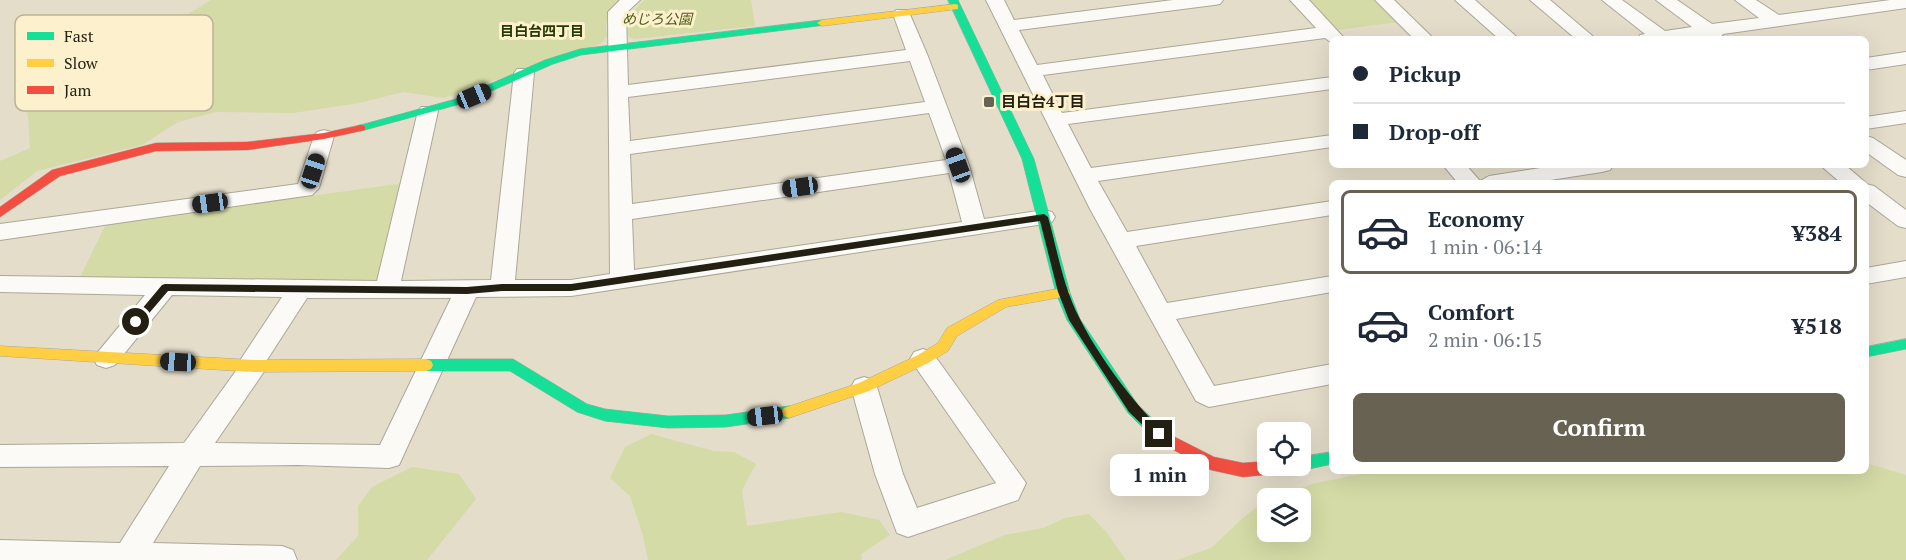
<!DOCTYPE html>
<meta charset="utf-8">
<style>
body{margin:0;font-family:"PT Serif","Noto Sans JP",serif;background:#f6f6f7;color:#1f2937;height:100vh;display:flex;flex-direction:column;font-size:22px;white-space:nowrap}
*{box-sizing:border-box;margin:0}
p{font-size:20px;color:#747a83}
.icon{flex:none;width:33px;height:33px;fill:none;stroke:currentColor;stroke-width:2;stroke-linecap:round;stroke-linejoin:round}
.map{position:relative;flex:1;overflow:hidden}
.panel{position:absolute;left:1329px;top:180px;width:540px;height:294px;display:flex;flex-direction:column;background:#fff;border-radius:9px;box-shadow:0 6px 24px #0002}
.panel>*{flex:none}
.banner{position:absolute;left:1329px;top:36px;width:540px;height:132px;border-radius:9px;box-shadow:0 6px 24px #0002;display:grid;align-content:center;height:132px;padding:0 24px;background:#fff}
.tools{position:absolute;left:1257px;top:422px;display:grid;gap:12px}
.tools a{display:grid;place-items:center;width:54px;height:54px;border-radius:9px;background:#fff;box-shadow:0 6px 24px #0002;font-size:30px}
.end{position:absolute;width:27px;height:27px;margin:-14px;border:8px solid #231f12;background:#fff;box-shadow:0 0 0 3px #fff}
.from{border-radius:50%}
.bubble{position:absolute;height:42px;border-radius:9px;background:#fff;box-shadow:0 6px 24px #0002;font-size:20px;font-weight:600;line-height:42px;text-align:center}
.car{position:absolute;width:18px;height:36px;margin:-18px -9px;border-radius:8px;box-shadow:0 0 4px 2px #0007;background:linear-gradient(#222 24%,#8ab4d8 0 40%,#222 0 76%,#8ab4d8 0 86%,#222 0)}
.banner b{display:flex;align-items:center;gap:21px;height:57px;font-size:22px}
.banner b+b{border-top:2px solid #e0e1e3}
.banner i{width:15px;height:15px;background:#1f2937}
ul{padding:10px 0 0;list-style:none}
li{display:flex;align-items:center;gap:18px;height:84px;margin:0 12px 9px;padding:0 12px;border:3px solid transparent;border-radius:9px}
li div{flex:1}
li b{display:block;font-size:22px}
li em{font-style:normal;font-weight:600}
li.selected{border-color:#676252}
li>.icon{width:54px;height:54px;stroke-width:1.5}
.button{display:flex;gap:12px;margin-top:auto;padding:12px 24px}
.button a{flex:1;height:69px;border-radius:9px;background:#676252;color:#fff;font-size:24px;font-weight:600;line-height:69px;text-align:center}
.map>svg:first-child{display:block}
.green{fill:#d4dba6}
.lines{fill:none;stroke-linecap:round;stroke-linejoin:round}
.street-casing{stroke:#aca798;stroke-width:2}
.fast-casing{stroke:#aca798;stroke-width:1}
.slow-casing{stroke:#aca798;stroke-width:1}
.jam-casing{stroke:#aca798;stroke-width:1}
.street{fill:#fbfaf7;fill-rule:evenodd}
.fast{fill:#16e098;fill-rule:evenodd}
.slow{fill:#ffcf43;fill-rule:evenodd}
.jam{fill:#f24e42;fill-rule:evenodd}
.route{fill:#231f12}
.poi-dot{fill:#676252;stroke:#fcf0cd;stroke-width:2}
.labels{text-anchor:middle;stroke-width:6;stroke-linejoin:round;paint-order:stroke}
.far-park-label{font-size:14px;font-style:italic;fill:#4c5916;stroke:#fcf0cd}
.far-neighbourhood-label{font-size:14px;font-weight:bold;fill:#263902;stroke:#fcf0cd}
.poi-label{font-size:15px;font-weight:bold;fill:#231f12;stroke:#fcf0cd;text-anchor:start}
.key{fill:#fcf0cd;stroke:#bbb195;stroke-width:1.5}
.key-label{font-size:16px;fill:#231f12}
</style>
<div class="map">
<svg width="1906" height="560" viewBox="0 0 1906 560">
<rect width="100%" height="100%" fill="#e4ddca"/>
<!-- green -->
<g class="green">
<path d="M211 0H621C607 13 605 19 607 37L600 44 444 98 403 92 359 103 293 113 216 112 178 122 142 145 37 171 0 200V161L30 148 28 116 20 97 52 71 169 26Z"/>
<polygon points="644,0 751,0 755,26 634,39 628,36 628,17"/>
<polygon points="1309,0 1376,0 1399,22 1337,30"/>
<polygon points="405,183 384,279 376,284 79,279 106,224"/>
<polygon points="651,434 714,451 734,452 756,464 742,490 747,526 841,512 879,520 890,535 861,554 862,560 648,560 643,536 630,496 610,478 625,447"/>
<polygon points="1866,463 1906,475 1906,560 1177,560 1211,548 1244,517 1267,499 1268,531 1300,531 1300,498 1269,498 1316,483 1376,471 1866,471"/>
<polygon points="412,467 459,474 476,499 427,560 336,560 358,536 358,506 372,487"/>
<polygon points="1089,514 1107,533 1126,560 945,560 1005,535 1043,528 1065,518"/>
</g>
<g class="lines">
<defs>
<g id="street">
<path d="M620 0H640L626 13 628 85 906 50 893 14 896 10H908L927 54 969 165 984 219 1044 210 1052 212 1055 217 1052 222 1044 224 571 296 476 297 399 465 389 468 298 465 200 466 153 543 282 546 293 550 297 560H0V540L120 543 169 466 0 467V445L184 443 238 368 241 359 282 297 172 295 115 365 106 368 97 365 93 358 145 295 0 292V276L377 281 418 111 421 107H435L438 111 401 281 491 280 514 73 517 69H531L534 73 515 280H571L610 274 608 12ZM910 61 925 102 630 141 628 97ZM929 113 946 160 632 204 630 154ZM949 173 962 222 634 270 632 219ZM307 298H451L380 445 215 443 263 373 267 366 265 363Z"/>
<polygon points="986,0 1004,0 1014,20 1173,0 1223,0 1220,4 1214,5 1019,30 1037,65 1316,28 1290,0 1309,0 1345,39 1332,39 1332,43 1325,38 1043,75 1062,113 1332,77 1332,89 1068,124 1091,168 1332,135 1332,147 1098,181 1127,232 1332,201 1332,215 1136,246 1167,303 1332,276 1332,292 1176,319 1214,386 1332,364 1332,384 1209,407 1196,401 1090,209"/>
<polygon points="1375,0 1394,0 1434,39 1414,39"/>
<polygon points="1455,0 1475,0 1519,39 1499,39"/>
<polygon points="1530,0 1550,0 1596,39 1576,39"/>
<path d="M1602 0H1622L1665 31 1692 27 1656 0H1677L1712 24 1759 18 1735 0H1756L1779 15 1890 0H1906V8L1723 34 1720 38C1713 40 1708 36 1701 37 1680 38 1659 39 1637 39L1640 35 1645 34Z"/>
<polygon points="1906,52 1906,64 1866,70 1866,58"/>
<polygon points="1906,111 1906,123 1866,129 1866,117"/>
<polygon points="324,130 331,132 334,136 319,188 312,195 0,240 0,224 298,184 314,136 317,132"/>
<polygon points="1866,136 1873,138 1906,160 1906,177 1898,175 1866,152"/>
<polygon points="1443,165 1466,165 1480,181 1489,176 1560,165 1613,165 1610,170 1602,172 1531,183 1458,183"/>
<polygon points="1820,165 1845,165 1866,183 1841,183"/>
<polygon points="1866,184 1874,186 1906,210 1906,228 1898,226 1866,202"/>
<polygon points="1906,261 1906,277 1866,284 1866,268"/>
<polygon points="923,349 932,352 1026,483 1018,500 908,537 897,533 875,474 851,387 855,380 864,377 873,380 877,387 903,474 917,508 996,483 910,359 914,352"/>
</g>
<g id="fast">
<polygon points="948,0 958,0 1034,159 1070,293 1080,319 1138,405 1167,432 1169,436 1167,440 1161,442 1155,440 1128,413 1067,320 1056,293 1022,159"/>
<polygon points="822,20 826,21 826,25 581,55 553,64 464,103 361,131 355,128 357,126 456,99 545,60 580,49"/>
<polygon points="1906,339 1906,349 1866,357 1866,347"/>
<polygon points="426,359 513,359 587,404 605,409 668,416 726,415 789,406 794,408 797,412 794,416 789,418 726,427 668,428 605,421 577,412 510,371 426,371 421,369 419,365 421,361"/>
<polygon points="1332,452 1332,464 1300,471 1294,469 1293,465 1300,465 1300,457"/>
</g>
<g id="slow">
<polygon points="955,4 958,5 958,9 822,26 817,23 822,20"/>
<polygon points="1063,288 1068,290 1070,293 1068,296 1006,307 957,336 948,351 928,363 869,391 789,418 784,416 781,412 784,408 859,383 918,355 938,343 947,328 998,300"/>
<polygon points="0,346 254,360 426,359 431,361 433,365 431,369 426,371 254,372 0,356"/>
</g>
<g id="jam">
<polygon points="361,125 365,126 365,130 324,139 247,150 156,151 60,176 0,217 0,207 52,170 156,143 247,142 324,133"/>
<polygon points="1161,430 1214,457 1243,463 1268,461 1268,465 1300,465 1300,462 1302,465 1300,470 1294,472 1243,477 1211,470 1155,440 1153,436 1155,432"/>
</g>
</defs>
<!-- street casing -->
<use href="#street" class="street-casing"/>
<!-- fast casing -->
<use href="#fast" class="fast-casing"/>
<!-- slow casing -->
<use href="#slow" class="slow-casing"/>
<!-- jam casing -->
<use href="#jam" class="jam-casing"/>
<!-- street -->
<use href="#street" class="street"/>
<!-- fast -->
<use href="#fast" class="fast"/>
<!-- slow -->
<use href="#slow" class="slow"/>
<!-- jam -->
<use href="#jam" class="jam"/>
</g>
<!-- route -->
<path class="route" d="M1044 214 1048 217C1055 242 1060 269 1069 294 1084 337 1129 399 1163 431V437H1155L1129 412 1069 320 1058 292 1040 221 571 291H502L467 294 168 291 139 325H132L131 322 162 285 165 284 467 287 502 284H571Z"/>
<!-- markers -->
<rect class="poi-dot" x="983" y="96" width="12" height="12" rx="3"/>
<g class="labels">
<!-- far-park labels -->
<g class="far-park-label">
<text x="657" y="24">めじろ公園</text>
</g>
<!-- far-neighbourhood labels -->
<g class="far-neighbourhood-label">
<text x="542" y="36">目白台四丁目</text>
</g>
<!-- poi labels -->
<g class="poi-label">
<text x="1001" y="107">目白台4丁目</text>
</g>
</g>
<!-- legend -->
<rect x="15" y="15" width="198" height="96" rx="9" class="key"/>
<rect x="27" y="32" width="27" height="8" fill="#16e098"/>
<rect x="27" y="59" width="27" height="8" fill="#ffcf43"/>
<rect x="27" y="86" width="27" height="8" fill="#f24e42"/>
<g class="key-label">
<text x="64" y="42">Fast</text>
<text x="64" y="69">Slow</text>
<text x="64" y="96">Jam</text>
</g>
</svg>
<div class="tools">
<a><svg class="icon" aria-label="locate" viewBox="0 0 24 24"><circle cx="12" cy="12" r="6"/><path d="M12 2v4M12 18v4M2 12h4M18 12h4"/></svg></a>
<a><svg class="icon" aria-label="layers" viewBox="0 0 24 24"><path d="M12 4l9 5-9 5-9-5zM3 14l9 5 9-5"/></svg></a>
</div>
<i class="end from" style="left:136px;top:322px"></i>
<i class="end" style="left:1159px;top:434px"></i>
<div class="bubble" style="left:1110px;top:454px;width:99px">1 min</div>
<i class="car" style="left:474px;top:96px;rotate:67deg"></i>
<i class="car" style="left:958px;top:165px;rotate:340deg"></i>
<i class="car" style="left:313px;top:171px;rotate:18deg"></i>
<i class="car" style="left:800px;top:187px;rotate:262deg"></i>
<i class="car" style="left:210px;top:203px;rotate:262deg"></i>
<i class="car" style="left:178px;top:362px;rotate:273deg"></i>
<i class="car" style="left:765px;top:416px;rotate:263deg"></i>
<div class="banner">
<b><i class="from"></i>Pickup</b>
<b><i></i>Drop-off</b>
</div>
<section class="panel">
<ul>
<li class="selected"><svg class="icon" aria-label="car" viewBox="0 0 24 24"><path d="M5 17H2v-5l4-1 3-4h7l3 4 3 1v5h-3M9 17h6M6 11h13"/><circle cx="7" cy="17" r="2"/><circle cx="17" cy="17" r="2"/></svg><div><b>Economy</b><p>1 min · 06:14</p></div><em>¥384</em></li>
<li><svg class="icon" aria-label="car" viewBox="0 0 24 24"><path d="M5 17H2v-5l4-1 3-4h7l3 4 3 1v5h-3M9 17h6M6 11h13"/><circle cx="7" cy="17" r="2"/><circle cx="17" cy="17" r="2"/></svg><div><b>Comfort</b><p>2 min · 06:15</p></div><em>¥518</em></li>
</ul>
<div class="button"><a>Confirm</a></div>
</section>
</div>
